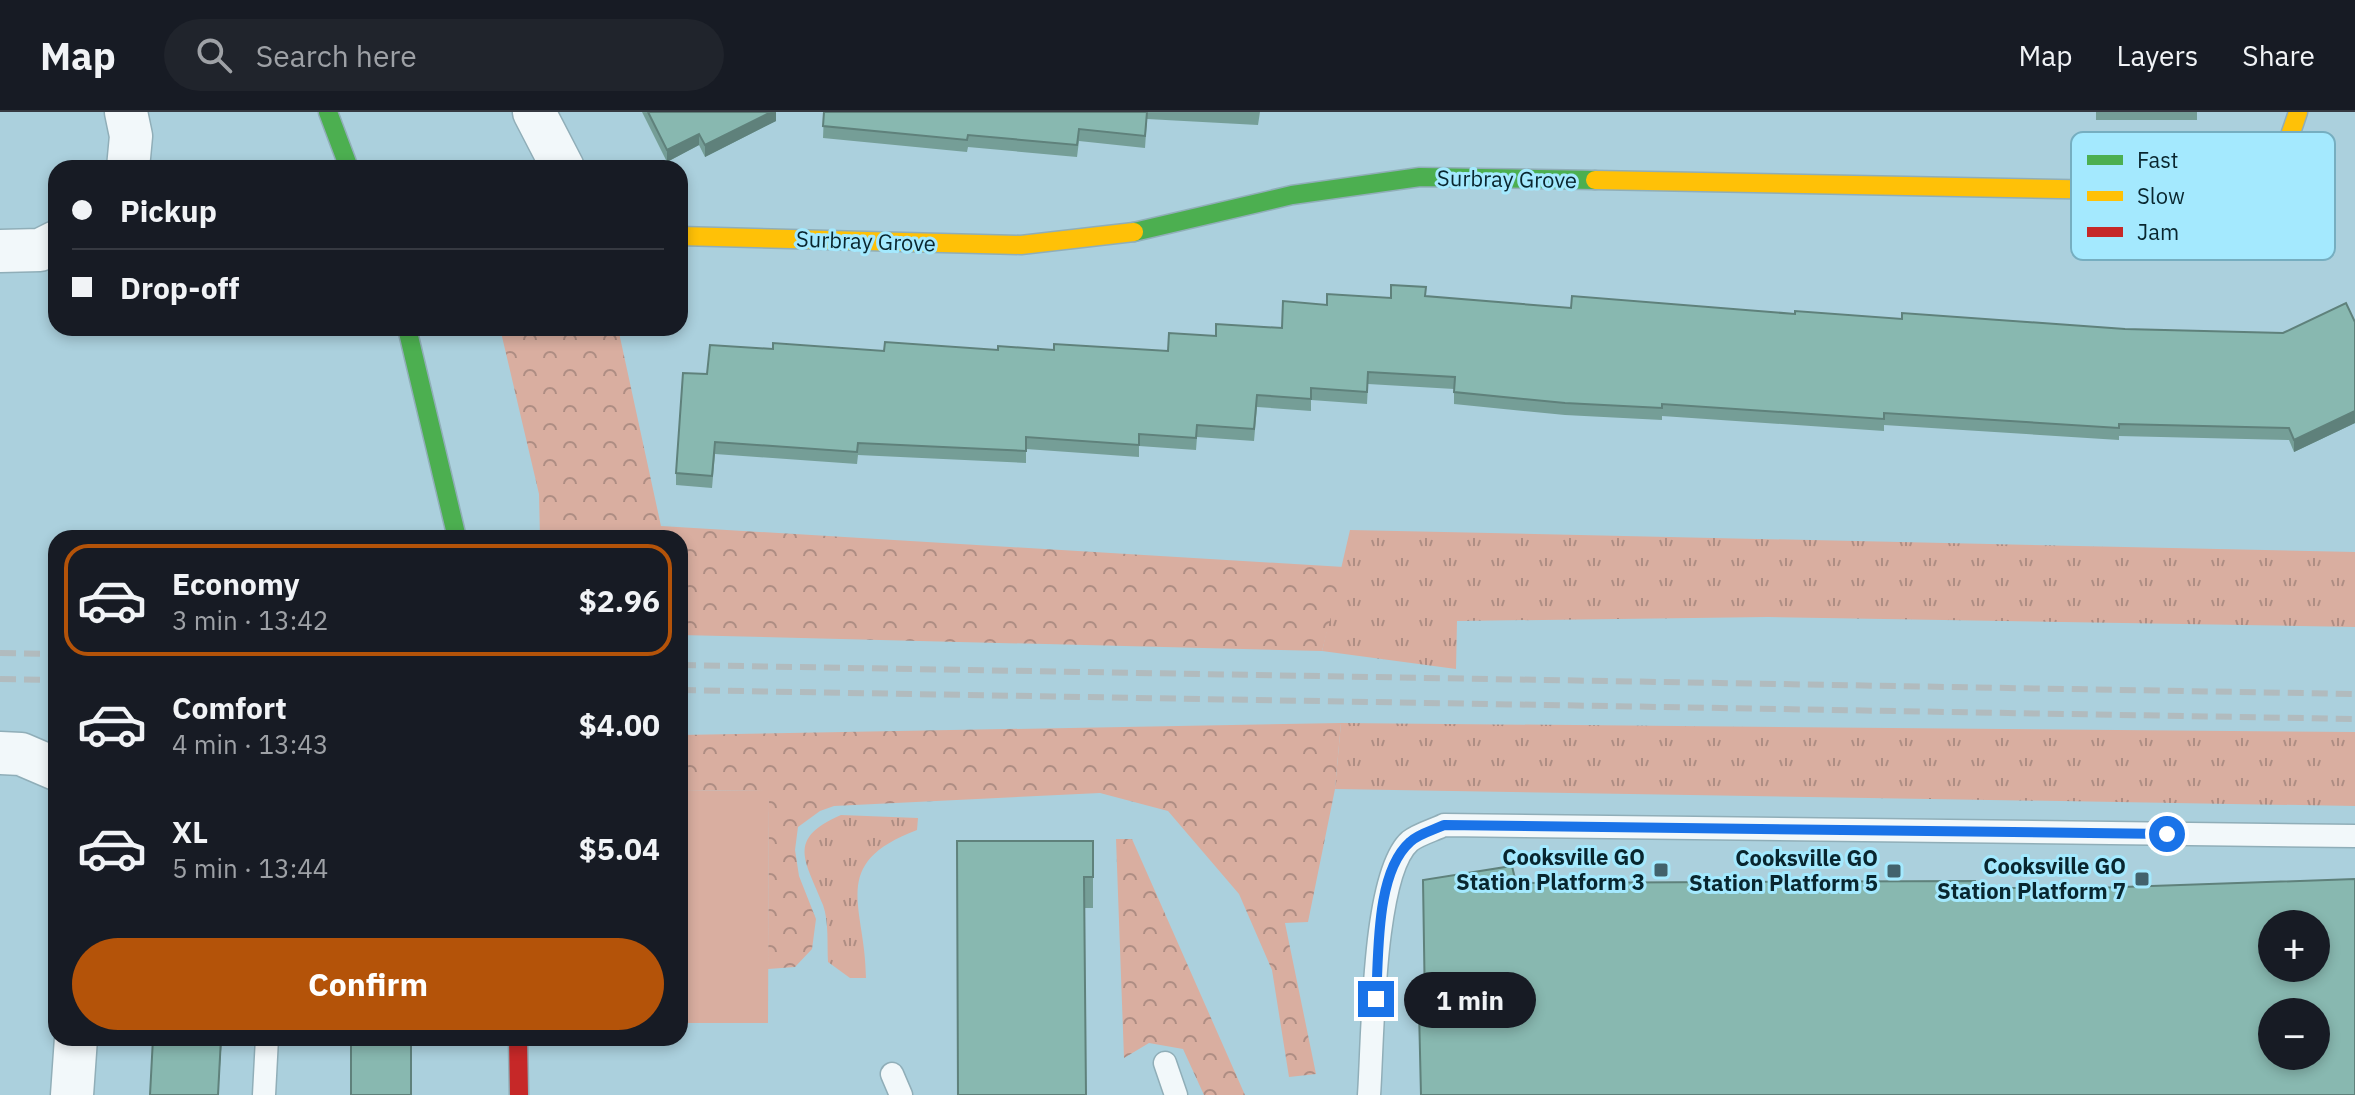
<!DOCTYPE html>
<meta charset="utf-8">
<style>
body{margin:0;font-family:"IBM Plex Sans",sans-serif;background:#20242c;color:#f1f3f6;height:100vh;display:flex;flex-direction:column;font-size:30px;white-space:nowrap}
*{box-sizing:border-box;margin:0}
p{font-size:26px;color:#9ea1a6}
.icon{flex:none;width:44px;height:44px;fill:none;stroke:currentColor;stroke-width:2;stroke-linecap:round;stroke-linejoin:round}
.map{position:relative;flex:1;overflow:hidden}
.sheet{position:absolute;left:48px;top:418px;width:640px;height:516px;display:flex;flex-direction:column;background:#171b24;border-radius:24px;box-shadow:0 4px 12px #0003}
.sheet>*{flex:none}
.banner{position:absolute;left:48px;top:48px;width:640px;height:176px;border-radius:24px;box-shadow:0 4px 12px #0003;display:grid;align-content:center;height:176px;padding:0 24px;background:#171b24}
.fabs{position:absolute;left:2258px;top:798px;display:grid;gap:16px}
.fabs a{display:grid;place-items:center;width:72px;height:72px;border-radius:50%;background:#171b24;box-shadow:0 4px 12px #0003;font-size:40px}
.end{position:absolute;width:36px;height:36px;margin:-18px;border:10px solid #1a73e8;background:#fff;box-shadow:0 0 0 4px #fff}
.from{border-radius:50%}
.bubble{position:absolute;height:56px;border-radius:28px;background:#171b24;box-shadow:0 4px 12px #0003;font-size:26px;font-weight:700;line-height:56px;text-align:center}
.banner b{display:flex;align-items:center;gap:28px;height:76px;font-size:30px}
.banner b+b{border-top:2px solid #363941}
.banner i{width:20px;height:20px;background:#f1f3f6}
ul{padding:14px 0 0;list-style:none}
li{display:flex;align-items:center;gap:24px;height:112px;margin:0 16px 12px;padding:0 8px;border:4px solid transparent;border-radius:24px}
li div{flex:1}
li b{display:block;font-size:30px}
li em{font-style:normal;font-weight:700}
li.on{border-color:#b45309}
li>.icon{width:72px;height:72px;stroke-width:1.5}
.cta{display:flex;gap:16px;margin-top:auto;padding:16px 24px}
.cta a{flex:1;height:92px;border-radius:48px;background:#b45309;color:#fff;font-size:32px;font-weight:700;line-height:92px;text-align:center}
header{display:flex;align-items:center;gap:48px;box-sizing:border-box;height:112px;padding:0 40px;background:#171b24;border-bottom:2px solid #363941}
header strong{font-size:38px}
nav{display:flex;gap:44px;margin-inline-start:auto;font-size:28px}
.search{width:560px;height:72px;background:#20242c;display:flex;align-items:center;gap:20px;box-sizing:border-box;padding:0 28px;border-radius:44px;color:#9ea1a6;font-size:30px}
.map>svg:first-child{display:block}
.grass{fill:url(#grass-tufts)}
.forest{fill:url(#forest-crowns)}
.pitch{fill:#d9aea0}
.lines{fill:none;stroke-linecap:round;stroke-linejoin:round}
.lane-casing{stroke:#90aeb8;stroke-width:25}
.street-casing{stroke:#90aeb8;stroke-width:45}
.fast-casing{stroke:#90aeb8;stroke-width:21}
.slow-casing{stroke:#90aeb8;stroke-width:21}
.jam-casing{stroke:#90aeb8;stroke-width:21}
.lane{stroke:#f2f8fa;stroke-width:22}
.street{stroke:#f2f8fa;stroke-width:42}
.fast{stroke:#4caf50;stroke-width:18}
.slow{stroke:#ffc107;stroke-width:18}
.jam{stroke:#c62828;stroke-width:18}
.rail{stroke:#b1bbbe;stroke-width:6;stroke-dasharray:16 8;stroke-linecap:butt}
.wall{fill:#759e97}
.shaded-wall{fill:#5f817b}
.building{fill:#88b8b0;stroke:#5f817b;stroke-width:2;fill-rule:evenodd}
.route{stroke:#1a73e8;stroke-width:10}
.poi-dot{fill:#42626c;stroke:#a4e9fe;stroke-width:3}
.labels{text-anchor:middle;stroke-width:6;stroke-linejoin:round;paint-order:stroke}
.street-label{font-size:22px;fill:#09262f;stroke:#a4e9fe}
.poi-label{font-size:22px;font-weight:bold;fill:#09262f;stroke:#a4e9fe;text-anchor:end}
.key{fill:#a4e9fe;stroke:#76aec0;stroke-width:2}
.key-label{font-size:22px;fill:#09262f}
</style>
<header>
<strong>Map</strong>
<div class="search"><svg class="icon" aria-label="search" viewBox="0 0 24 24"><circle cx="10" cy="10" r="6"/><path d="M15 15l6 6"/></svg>Search here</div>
<nav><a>Map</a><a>Layers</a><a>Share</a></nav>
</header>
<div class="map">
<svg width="2355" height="983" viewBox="0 0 2355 983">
<defs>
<pattern id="grass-tufts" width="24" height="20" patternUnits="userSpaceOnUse" patternTransform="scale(2)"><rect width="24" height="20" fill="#d9aea0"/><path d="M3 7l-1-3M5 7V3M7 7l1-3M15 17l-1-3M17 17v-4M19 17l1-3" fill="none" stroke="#ae8d83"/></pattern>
<pattern id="forest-crowns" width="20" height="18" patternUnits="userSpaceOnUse" patternTransform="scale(2)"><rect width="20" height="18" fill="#d9aea0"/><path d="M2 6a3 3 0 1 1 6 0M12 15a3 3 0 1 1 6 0" fill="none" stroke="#ae8d83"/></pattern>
</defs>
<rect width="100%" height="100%" fill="#abd0dd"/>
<!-- grass -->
<g class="grass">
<polygon points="1350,418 2355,440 2355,515 1768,505 1457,509 1456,557 1322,539"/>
<polygon points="1341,611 2355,620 2355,694 1335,677"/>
<path d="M841 703 918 706 917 718C827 752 866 794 866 866H850L828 850C827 832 829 810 823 793 806 749 785 727 841 703Z"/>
</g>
<!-- forest -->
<g class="forest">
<polygon points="500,216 618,216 661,414 1344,455 1322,539 680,523 680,426 540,426 539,382"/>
<polygon points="1341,611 1335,677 1308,810 1285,811 1316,962 1289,965 1272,858 1239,782 1168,699 1100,681 834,694 820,699 798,715 795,738 799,764 816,807 812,837 795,855 768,857 769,679 680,678 680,623"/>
<polygon points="1116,727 1132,727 1245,983 1204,983 1183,937 1149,931 1124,946"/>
</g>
<!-- pitch -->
<polygon class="pitch" points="680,678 769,679 768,911 680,911"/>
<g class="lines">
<defs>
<g id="lane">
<polyline points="1165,951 1176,983"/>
<polyline points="892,962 901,983"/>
<polyline points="264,983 267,926"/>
<path d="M1369 983C1373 930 1372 762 1410 729 1419 722 1434 718 1444 713L2355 724"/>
</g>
<g id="street">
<polyline points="126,0 131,24 128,56"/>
<polyline points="534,0 563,56"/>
<polyline points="0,139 40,138 56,130"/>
<polyline points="0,641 21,642 56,657"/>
<polyline points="72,983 76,926"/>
</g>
<g id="fast">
<polyline points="328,0 349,56"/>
<polyline points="1134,120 1292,83 1420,65 1595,68"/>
<polyline points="407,216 457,426"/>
</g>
<g id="slow">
<path d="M1595 68 2218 80C2275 65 2280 55 2298 0"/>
<polyline points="680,124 1021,133 1134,120"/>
</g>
<polyline id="jam" points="518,926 519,983"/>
</defs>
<!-- lane casing -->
<use href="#lane" class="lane-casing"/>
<!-- street casing -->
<use href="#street" class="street-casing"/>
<!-- fast casing -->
<use href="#fast" class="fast-casing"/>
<!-- slow casing -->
<use href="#slow" class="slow-casing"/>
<!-- jam casing -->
<use href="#jam" class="jam-casing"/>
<!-- lane -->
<use href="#lane" class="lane"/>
<!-- street -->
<use href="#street" class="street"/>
<!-- fast -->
<use href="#fast" class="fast"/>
<!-- slow -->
<use href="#slow" class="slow"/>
<!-- jam -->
<use href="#jam" class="jam"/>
<!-- rail -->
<g class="rail">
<polyline points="0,541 56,542"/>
<polyline points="680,553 2355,582"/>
<polyline points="0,567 56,568"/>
<polyline points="680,578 2355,607"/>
</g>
</g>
<!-- wall -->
<g class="wall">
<polygon points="642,0 776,0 776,9 705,45 699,33 667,50"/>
<polygon points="824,0 1260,0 1258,13 1147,7 1145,36 1079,29 1077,45 968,35 967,40 823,26"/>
<rect x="2096" y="0" width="101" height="8"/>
<polygon points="1426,184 1571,196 1795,202 2125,217 2283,221 2355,210 2355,311 2294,340 2289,328 2119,324 2119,328 1884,313 1884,319 1662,304 1662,308 1565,303 1454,292 1454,277 1368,272 1367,292 1311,288 1311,299 1257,295 1254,329 1197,325 1196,338 1139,334 1139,345 1026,337 1026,351 858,343 857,352 715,342 712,376 676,373 676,361 707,262 773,237 884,239 998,238 1168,239 1216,224 1282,216 1327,193 1391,186"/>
<polygon points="1093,729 1093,796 1084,796 958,983"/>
</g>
<!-- shaded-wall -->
<g class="shaded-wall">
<polygon points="771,0 776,0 776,9 705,45 705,33"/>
<polygon points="699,22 699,33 667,50 667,38"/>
<polygon points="2355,299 2355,311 2294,340 2294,328"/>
<polygon points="221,926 222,926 218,983"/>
</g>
<!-- building -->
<g class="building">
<polygon points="648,0 771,0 705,33 699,22 667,38"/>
<polygon points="824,0 1147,0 1145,24 1079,17 1077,33 968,23 967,28 823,14"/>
<polygon points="1391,173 1426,175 1425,184 1571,196 1572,184 1795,202 1795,199 1902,207 1902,201 2125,217 2283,221 2346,191 2355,210 2355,299 2294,328 2289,316 2119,312 2119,316 1884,301 1884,307 1662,292 1662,296 1565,291 1454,280 1455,265 1368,260 1367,280 1311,276 1311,287 1257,283 1254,317 1197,313 1196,326 1139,322 1139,333 1026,325 1026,339 858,331 857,340 715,330 712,364 676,361 683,261 707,262 710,233 773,237 773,231 884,239 885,230 998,238 998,234 1054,238 1054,232 1168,239 1169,221 1216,224 1216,212 1282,216 1283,189 1327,193 1327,182 1391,186"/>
<polygon points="957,729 1093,729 1093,765 1084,765 1086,983 958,983"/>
<path d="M1512 754 1516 771 1975 769 1976 776H2094L2355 767V983H1421L1419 898 1425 897 1423 768ZM2272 812H2316V856H2272ZM2272 900H2316V944H2272Z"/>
<polygon points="153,926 221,926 218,983 150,983"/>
<rect x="351" y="926" width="60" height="57"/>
</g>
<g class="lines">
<!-- route -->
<path class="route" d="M1376 887C1379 844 1375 761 1410 730 1418 722 1434 718 1444 713L2167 722"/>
</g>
<!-- markers -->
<g class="poi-dot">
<rect x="1653" y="750" width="16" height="16" rx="4"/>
<rect x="1886" y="751" width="16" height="16" rx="4"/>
<rect x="2134" y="759" width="16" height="16" rx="4"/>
</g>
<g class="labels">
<!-- street labels -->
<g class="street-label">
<text transform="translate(1507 67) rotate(1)" y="8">Surbray Grove</text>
<text transform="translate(866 129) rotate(2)" y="8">Surbray Grove</text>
</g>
<!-- poi labels -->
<g class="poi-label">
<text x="1645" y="753">Cooksville GO<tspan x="1645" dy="25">Station Platform 3</tspan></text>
<text x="1878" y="754">Cooksville GO<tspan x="1878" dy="25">Station Platform 5</tspan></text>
<text x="2126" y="762">Cooksville GO<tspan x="2126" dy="25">Station Platform 7</tspan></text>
</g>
</g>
<!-- legend -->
<rect x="2071" y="20" width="264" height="128" rx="12" class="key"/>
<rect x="2087" y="43" width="36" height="10" fill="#4caf50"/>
<rect x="2087" y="79" width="36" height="10" fill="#ffc107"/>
<rect x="2087" y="115" width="36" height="10" fill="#c62828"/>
<g class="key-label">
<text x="2137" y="56">Fast</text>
<text x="2137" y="92">Slow</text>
<text x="2137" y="128">Jam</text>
</g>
</svg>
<div class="fabs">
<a>+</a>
<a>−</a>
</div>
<i class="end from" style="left:2167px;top:722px"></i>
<i class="end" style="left:1376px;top:887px"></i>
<div class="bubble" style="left:1404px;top:860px;width:132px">1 min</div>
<div class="banner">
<b><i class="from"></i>Pickup</b>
<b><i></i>Drop-off</b>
</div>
<section class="sheet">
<ul>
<li class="on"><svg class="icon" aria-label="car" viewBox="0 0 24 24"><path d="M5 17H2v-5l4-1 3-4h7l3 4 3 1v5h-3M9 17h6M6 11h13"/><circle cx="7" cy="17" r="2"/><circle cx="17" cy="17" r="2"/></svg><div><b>Economy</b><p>3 min · 13:42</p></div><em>$2.96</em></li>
<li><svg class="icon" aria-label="car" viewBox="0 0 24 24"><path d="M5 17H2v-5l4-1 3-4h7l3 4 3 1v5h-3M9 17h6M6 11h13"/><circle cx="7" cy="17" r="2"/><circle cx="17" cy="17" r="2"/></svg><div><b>Comfort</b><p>4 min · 13:43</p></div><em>$4.00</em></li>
<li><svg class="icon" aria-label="car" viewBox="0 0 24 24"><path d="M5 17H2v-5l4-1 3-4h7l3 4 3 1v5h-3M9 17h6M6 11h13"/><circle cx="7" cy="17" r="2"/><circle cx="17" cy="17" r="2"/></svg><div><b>XL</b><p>5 min · 13:44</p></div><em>$5.04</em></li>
</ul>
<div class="cta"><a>Confirm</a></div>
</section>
</div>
